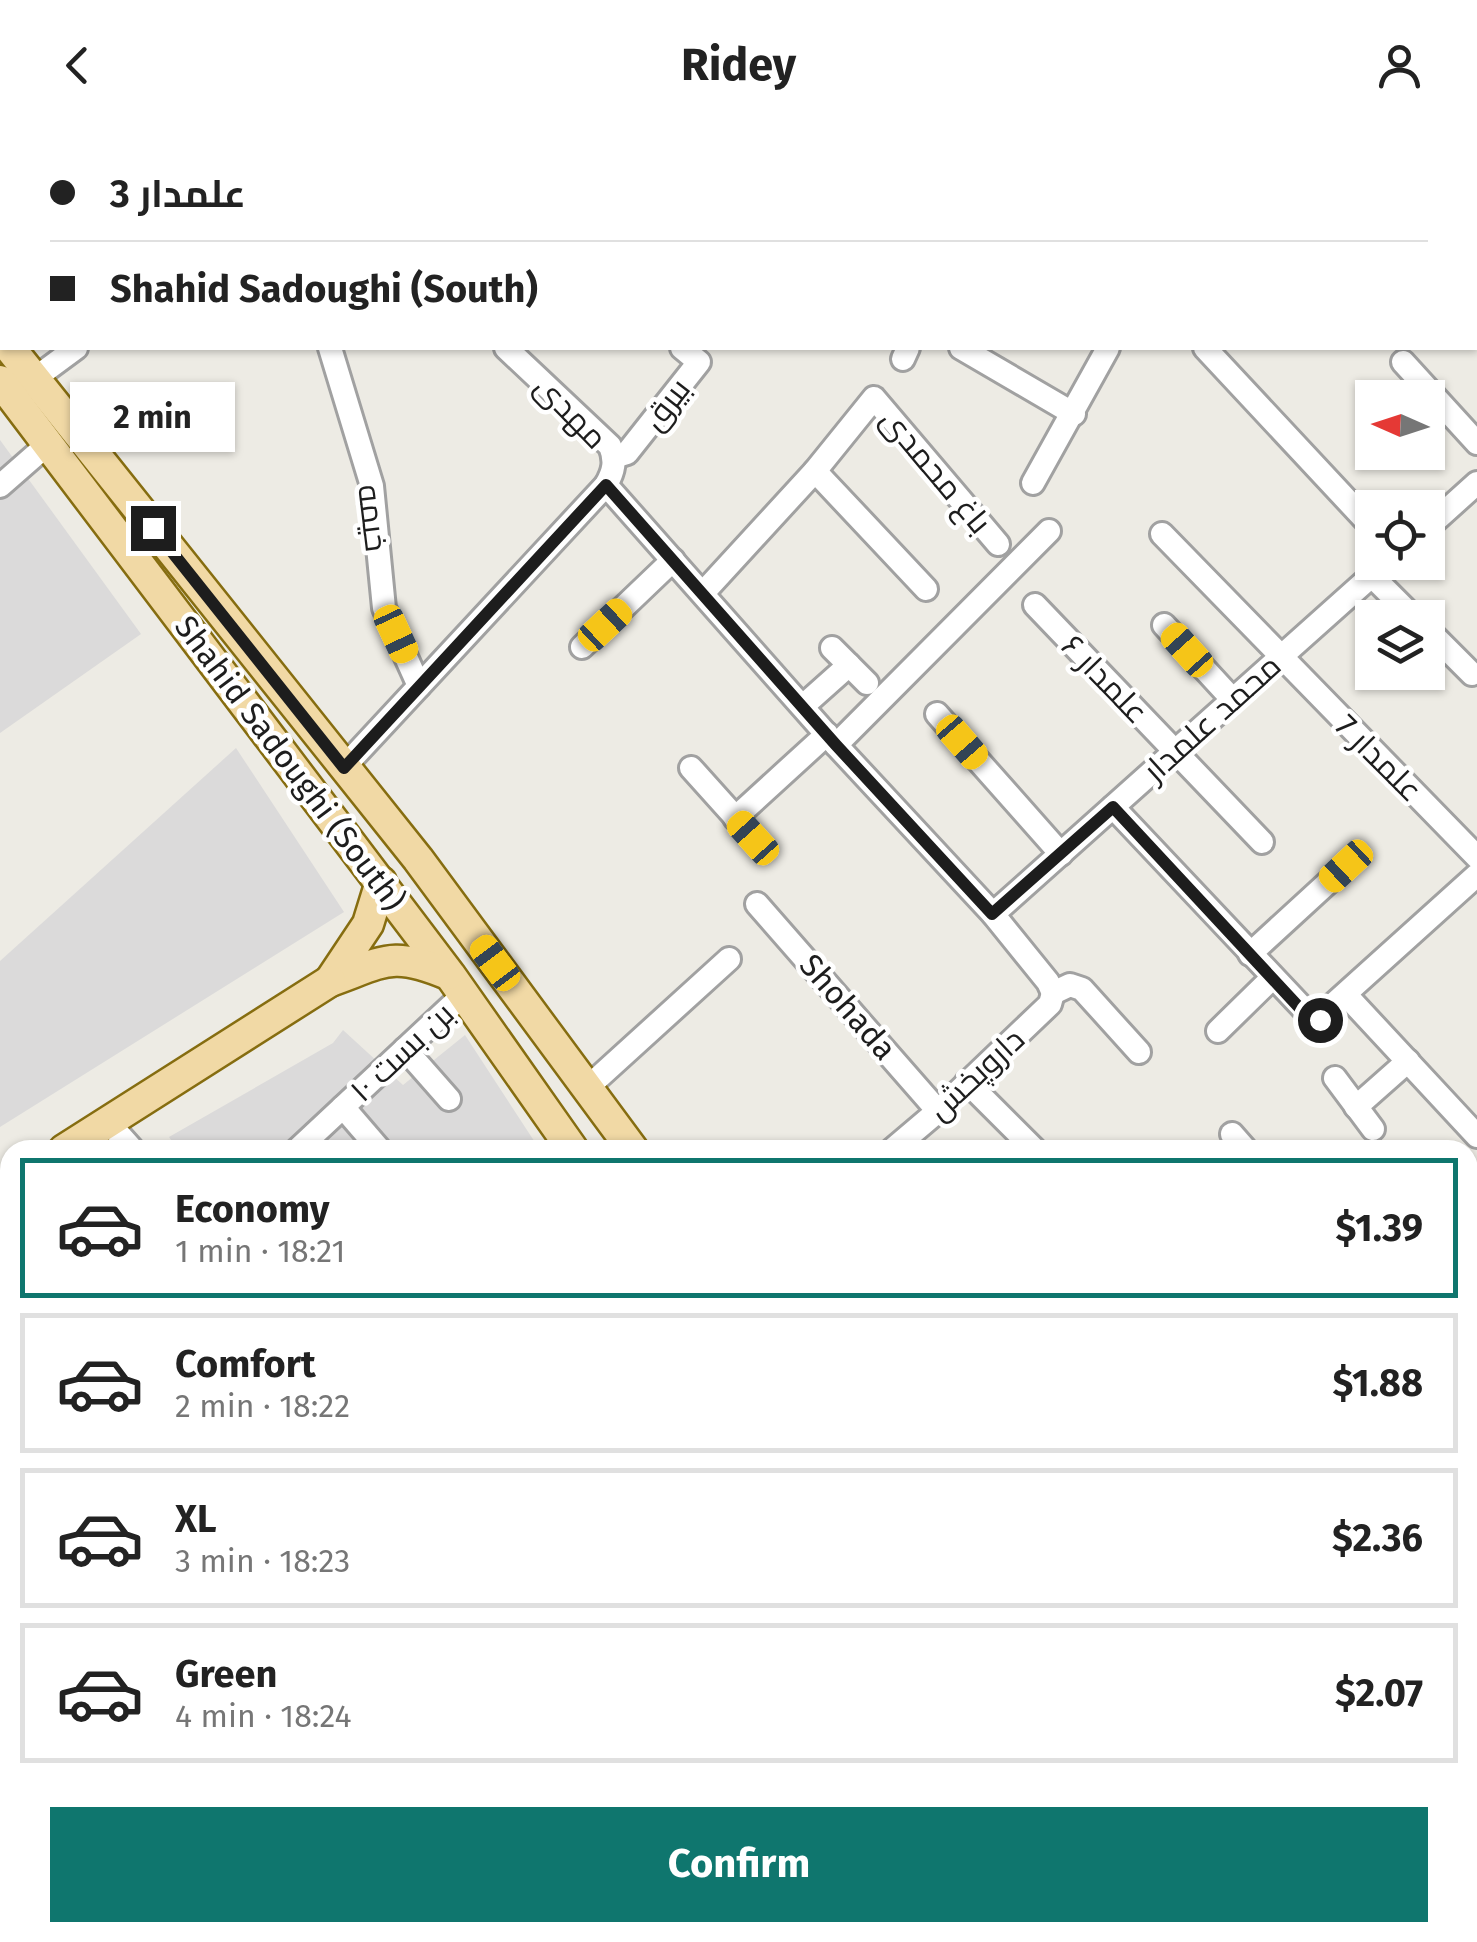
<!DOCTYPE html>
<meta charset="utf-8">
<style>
body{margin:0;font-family:"Fira Sans",Cairo,sans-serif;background:#f2f2f2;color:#222;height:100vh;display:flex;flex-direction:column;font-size:38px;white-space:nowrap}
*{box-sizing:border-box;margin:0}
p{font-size:32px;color:#767676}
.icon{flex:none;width:55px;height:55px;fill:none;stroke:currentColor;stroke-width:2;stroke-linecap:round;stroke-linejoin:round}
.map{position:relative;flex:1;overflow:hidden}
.sheet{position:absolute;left:0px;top:1010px;width:1478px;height:802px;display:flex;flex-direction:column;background:#fff;border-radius:30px 30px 0 0;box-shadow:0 2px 8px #0004}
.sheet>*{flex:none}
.banner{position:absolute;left:0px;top:0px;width:1478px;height:220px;box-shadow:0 2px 8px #0004;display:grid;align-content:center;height:220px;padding:0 50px;background:#fff}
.needle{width:65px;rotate:273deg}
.tools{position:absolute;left:1355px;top:250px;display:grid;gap:20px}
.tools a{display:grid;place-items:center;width:90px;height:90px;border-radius:0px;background:#fff;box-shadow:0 2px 8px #0004;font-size:50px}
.end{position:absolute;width:45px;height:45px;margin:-22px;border:12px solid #1d1d1d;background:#fff;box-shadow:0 0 0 5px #fff}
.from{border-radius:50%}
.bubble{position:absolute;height:70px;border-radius:0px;background:#fff;box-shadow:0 2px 8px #0004;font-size:32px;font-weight:700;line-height:70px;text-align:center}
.car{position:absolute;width:30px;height:60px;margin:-30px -15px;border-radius:12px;box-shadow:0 0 8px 2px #0007;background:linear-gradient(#f5c518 24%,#345 0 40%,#f5c518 0 76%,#345 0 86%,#f5c518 0)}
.banner b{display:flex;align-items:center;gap:35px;height:95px;font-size:38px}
.banner b+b{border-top:2px solid #e0e0e0}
.banner i{width:25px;height:25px;background:#222}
ul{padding:18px 0 0;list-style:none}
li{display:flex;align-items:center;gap:30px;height:140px;margin:0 20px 15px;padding:0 30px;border:5px solid #e0e0e0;border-radius:0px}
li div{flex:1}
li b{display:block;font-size:38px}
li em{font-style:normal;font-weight:700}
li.selected{border-color:#0f766e}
li>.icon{width:90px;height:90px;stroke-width:1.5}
.cta{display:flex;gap:20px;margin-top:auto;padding:20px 50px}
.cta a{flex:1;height:115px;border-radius:0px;background:#0f766e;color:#fff;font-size:40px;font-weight:700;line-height:115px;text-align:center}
header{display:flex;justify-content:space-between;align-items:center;height:130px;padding:0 50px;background:#fff;font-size:45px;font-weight:700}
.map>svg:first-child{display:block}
.residential{fill:#dbdada}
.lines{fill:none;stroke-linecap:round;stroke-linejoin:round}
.minor-casing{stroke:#a1a1a1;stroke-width:28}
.major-casing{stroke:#866d10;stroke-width:35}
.minor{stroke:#fff;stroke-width:22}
.major{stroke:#f1d9a5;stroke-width:30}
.rail-casing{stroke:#6b6b6b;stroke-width:9}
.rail{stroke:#fff;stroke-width:5;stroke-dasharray:15;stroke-linecap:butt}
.route{stroke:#1d1d1d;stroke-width:12}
.labels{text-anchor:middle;stroke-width:9;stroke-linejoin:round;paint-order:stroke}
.street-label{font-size:32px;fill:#1d1d1d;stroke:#fff}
</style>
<header><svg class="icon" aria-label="back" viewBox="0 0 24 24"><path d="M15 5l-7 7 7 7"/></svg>Ridey<svg class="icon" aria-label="person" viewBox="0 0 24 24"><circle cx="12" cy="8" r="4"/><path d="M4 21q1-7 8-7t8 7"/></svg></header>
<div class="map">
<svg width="1477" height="1812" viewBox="0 0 1477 1812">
<rect width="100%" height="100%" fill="#edebe4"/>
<!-- residential -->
<g class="residential">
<polygon points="0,310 141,504 0,603"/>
<polygon points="236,618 344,782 0,997 0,831"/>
<polygon points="343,900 403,955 465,905 540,1020 178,1020 169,1007 333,913"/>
<polygon points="0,1190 10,1198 10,1802 485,1803 474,1812 0,1812"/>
</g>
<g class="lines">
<defs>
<g id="minor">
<polyline points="286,0 288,2"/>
<polyline points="626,0 630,2"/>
<polyline points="763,0 769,2"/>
<polyline points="1023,0 1030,2"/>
<polyline points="1203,0 1204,2"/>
<polyline points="1361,0 1364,2"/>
<polyline points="647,2 648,0"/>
<polyline points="1059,2 1063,0"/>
<polyline points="1337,2 1341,0"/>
<polyline points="1418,2 1422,0"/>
<polyline points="1475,98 1477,100"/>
<polyline points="330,218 372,356 384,478 419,556"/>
<polyline points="961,218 1074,284"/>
<polyline points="1205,218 1372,397"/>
<polyline points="903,229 908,218"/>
<polyline points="1403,232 1477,313"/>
<polyline points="34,249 76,218"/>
<polyline points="614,327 627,323 699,232 682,218"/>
<polyline points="815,341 926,459"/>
<polyline points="1033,353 1108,218"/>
<polyline points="606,355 836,615 993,784 1048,852 1053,863"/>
<polyline points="0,356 48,314"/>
<polyline points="1428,397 1477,353"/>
<polyline points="1162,404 1477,727"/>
<polyline points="1372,446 1414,488"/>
<polyline points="703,463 815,341 874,268 998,414"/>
<polyline points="1035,475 1262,712"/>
<polyline points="1164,495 1233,570"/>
<polyline points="1428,500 1472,544"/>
<polyline points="582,517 673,430"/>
<polyline points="849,535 867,553"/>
<polyline points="803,576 849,535 832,518"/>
<polyline points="937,584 1061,724"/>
<polyline points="836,615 1049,401"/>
<path d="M344 637 606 355C614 341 616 331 610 316L506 218"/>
<polyline points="691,638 753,707"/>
<polyline points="1113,677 1315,891 1477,745"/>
<polyline points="735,688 827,604"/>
<polyline points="757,774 938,981"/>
<polyline points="993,784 1387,432"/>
<polyline points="1250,824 1346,736"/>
<polyline points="1053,863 1070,855 1082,859 1139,922"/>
<polyline points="1346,865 1477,1006"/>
<polyline points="1218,901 1272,848"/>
<polyline points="405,919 449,969"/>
<polyline points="1335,948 1373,999"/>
<polyline points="967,952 1035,1020"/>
<polyline points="587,958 729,829"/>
<polyline points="343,977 380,1020"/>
<polyline points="1356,977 1408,931"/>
<polyline points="108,992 133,1020"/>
<polyline points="1232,1004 1246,1020"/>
<polyline points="297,1020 464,864"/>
<polyline points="892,1020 938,981 1050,874 1053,863"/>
<polyline points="1468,1075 1477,1074"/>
<polyline points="1468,1091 1477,1101"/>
<polyline points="1468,1196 1477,1187"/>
<polyline points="1469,1395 1477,1379"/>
<polyline points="0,1413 10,1424"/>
<polyline points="1468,1498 1477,1490"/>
<polyline points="0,1541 10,1531"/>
<polyline points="0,1734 10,1725"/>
<polyline points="1468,1746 1477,1737"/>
<polyline points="367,1802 374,1812"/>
<polyline points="468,1802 476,1812"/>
<polyline points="675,1802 683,1812"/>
<polyline points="98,1812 108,1802"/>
<polyline points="525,1812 536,1802"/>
<polyline points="831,1812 843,1802"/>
<polyline points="1401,1812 1410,1802"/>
</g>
<g id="major">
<polyline points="10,218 418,729 633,1020"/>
<polyline points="0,251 450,845 573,1020"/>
<path d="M381 752 368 794 330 851C384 832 391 820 448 844"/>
<polyline points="64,1020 330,851"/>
<polyline points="0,1061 10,1054"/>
<polyline points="992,1802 1000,1812"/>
<polyline points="1034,1802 1041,1812"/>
<polyline points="1072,1802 1080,1812"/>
<polyline points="1104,1802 1111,1812"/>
</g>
</defs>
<!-- minor casing -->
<use href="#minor" class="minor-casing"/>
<!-- major casing -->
<use href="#major" class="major-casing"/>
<!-- minor -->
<use href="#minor" class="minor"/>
<!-- major -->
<use href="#major" class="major"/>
<defs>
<g id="rail">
<polyline points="1468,1453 1477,1446"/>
<polyline points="963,1812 976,1802"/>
<polyline points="992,1812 1005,1802"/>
</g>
</defs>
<!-- rail casing -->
<use href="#rail" class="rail-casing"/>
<!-- rail -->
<use href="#rail" class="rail"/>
</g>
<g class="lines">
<!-- route -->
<polyline class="route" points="153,398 344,638 606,355 836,615 992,784 1113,677 1309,888 1320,890"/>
</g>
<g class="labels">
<!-- street labels -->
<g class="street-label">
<text transform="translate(666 274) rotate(-52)" y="11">بیرق</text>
<text transform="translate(571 282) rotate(46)" y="11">مهدی</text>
<text transform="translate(936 341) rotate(50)" y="11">باغ محمدی</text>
<text transform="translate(373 388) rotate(83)" y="11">خیمه</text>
<text transform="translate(1105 549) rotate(46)" y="11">علمدار ۶</text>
<text transform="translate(1212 588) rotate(-42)" y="11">محمد علمدار</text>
<text transform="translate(1379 628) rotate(45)" y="11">علمدار 7</text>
<text transform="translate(290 633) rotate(53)" y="11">Shahid Sadoughi (South)</text>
<text transform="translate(848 877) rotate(49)" y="11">Shohada</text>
<text transform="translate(402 922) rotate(-43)" y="11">بن بست ۱۰</text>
<text transform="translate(976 944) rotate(-43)" y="11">داروپخش</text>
</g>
</g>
</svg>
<div class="tools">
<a><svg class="needle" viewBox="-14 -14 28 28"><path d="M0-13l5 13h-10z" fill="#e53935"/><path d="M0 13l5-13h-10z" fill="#767676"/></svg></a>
<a><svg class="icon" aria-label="locate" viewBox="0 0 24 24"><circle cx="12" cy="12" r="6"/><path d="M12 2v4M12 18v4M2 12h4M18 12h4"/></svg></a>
<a><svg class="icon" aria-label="layers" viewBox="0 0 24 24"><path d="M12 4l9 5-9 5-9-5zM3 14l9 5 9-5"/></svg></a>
</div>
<i class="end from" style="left:1320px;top:890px"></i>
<i class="end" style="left:153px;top:398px"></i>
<div class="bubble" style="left:70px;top:252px;width:165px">2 min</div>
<i class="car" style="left:605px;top:495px;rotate:47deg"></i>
<i class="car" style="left:396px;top:504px;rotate:155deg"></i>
<i class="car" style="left:1187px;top:520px;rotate:318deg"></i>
<i class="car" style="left:962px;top:612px;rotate:139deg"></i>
<i class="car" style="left:753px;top:708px;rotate:318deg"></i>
<i class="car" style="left:1346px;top:736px;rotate:227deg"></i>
<i class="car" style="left:495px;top:833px;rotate:323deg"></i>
<div class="banner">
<b><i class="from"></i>علمدار 3</b>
<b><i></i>Shahid Sadoughi (South)</b>
</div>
<section class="sheet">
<ul>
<li class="selected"><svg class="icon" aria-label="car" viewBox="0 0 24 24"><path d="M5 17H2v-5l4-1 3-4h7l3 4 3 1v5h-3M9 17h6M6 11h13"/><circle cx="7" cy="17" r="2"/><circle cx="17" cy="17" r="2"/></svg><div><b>Economy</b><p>1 min · 18:21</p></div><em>$1.39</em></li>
<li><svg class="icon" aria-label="car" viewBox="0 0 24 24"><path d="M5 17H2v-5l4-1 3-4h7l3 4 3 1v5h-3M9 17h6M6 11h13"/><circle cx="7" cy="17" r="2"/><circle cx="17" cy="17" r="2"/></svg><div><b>Comfort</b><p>2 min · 18:22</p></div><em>$1.88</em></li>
<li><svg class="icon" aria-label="car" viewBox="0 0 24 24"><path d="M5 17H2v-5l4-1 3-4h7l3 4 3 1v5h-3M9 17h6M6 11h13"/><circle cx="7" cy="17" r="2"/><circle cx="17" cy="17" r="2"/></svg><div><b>XL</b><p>3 min · 18:23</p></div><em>$2.36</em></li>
<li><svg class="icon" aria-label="car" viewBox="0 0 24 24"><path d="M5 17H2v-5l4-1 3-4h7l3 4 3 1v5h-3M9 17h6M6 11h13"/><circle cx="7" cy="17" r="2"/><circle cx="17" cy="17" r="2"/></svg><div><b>Green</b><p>4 min · 18:24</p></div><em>$2.07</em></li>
</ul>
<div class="cta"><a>Confirm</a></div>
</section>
</div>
